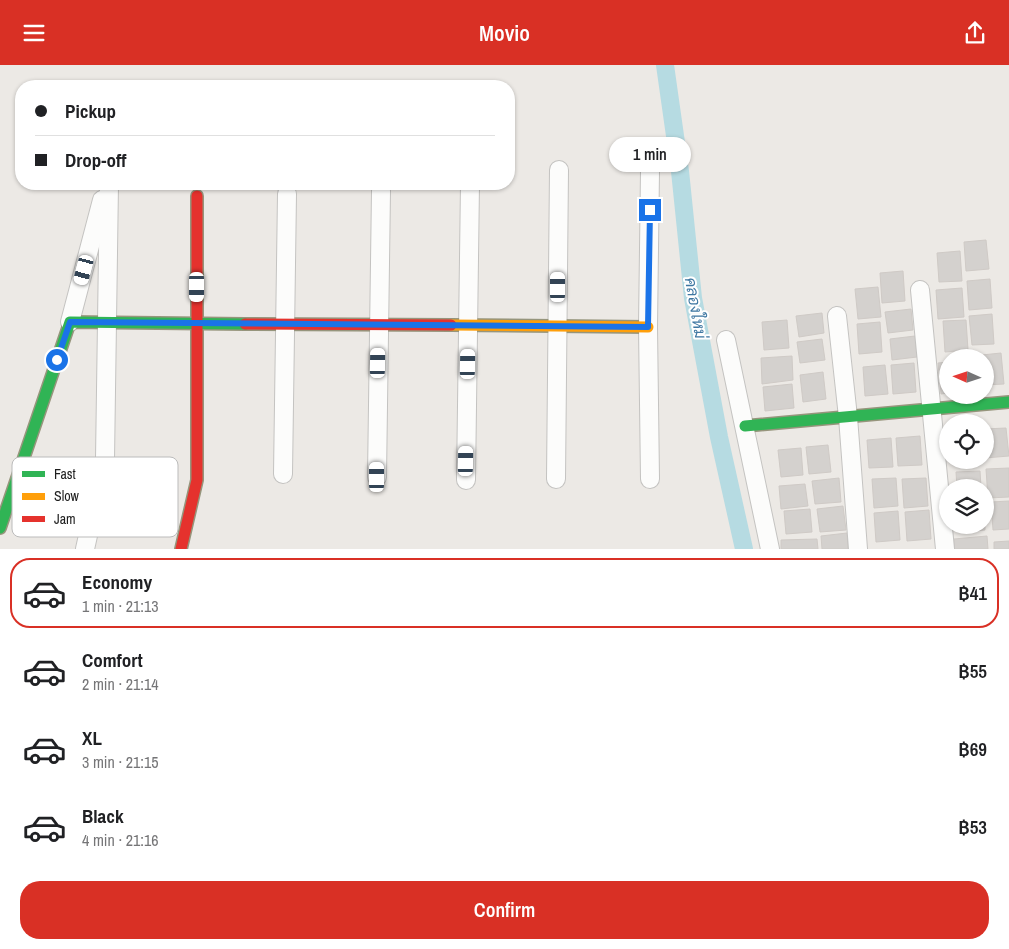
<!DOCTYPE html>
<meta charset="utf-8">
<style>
body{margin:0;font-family:"Archivo Narrow",Sarabun,sans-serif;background:#f2f2f2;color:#202124;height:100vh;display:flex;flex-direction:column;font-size:19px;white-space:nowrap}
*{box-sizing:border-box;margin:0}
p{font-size:16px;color:#757577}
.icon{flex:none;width:28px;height:28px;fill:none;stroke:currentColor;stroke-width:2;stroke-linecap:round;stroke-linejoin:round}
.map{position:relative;height:484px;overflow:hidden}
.panel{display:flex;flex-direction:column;background:#fff;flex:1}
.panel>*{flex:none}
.hud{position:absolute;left:15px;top:15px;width:500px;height:110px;border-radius:20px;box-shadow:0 1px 4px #0004;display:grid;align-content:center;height:110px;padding:0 20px;background:#fff}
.needle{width:32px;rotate:273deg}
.buttons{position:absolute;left:939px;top:284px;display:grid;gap:10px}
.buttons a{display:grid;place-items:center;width:55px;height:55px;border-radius:50%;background:#fff;box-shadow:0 1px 4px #0004;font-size:25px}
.end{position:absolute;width:22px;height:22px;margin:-11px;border:6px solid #1a73e8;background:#fff;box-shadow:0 0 0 2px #fff}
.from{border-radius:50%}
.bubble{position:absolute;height:35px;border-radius:18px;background:#fff;box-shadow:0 1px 4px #0004;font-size:16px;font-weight:600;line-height:35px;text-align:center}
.car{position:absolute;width:15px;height:30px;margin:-15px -8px;border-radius:6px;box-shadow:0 0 4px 1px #0007;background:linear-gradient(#fff 24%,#345 0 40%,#fff 0 76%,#345 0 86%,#fff 0)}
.hud b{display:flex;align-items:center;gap:18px;height:48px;font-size:19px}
.hud b+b{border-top:1px solid #e0e0e0}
.hud i{width:12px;height:12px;background:#202124}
ul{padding:9px 0 0;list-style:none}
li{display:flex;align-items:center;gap:15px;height:70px;margin:0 10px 8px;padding:0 10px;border:2px solid transparent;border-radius:20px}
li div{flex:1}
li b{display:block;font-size:19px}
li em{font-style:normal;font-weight:600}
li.current{border-color:#d93025}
li>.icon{width:45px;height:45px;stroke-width:1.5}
.action{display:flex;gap:10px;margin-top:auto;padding:10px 20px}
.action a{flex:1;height:58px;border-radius:20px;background:#d93025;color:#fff;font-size:20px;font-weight:600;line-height:58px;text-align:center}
header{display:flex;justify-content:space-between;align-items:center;height:65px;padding:0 20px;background:#d93025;color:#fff;font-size:22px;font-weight:600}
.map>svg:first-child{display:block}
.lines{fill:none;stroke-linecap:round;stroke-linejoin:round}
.canal{stroke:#b6dbe2;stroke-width:18}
.building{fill:#d4d1ce;stroke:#cfcac6}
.street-casing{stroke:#c4c3c1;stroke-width:20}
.fast-casing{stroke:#96957c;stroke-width:14}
.slow-casing{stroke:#96957c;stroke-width:14}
.jam-casing{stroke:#96957c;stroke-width:14}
.street{stroke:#fcfcfb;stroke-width:18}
.fast{stroke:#30b455;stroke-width:11}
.slow{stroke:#ff9f0a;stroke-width:11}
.jam{stroke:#e5322d;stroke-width:11}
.route{stroke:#1a73e8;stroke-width:6}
.labels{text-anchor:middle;stroke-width:4;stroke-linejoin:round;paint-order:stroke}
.water-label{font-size:16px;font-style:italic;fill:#3e77a2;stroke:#fff}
.key{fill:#fff;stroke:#bbb;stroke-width:1}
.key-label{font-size:14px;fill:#1d1d1d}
</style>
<header><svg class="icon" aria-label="menu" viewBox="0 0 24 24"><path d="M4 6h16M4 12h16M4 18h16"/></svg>Movio<svg class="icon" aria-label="share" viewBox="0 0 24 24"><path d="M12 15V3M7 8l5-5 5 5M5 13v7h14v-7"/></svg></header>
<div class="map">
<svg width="1009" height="484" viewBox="0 0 1009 484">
<rect width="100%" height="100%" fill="#ece9e5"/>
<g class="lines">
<!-- canal -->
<polyline class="canal" points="665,0 680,106 693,233 719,372 744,484"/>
</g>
<!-- building -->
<g class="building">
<polygon points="986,175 989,204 966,206 964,177"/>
<polygon points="960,186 962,216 939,217 937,188"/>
<polygon points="903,206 905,236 882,238 880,208"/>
<polygon points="990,214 992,243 969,245 967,216"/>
<polygon points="878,222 881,252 858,254 855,224"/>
<polygon points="962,223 964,252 938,254 936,225"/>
<polygon points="911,244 913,265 888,268 885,247"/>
<polygon points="822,248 824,268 799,272 796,251"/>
<polygon points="992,249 994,279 972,280 969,251"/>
<polygon points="787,255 789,283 764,285 762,257"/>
<polygon points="966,255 968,285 945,287 943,256"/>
<polygon points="880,257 882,287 859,289 857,259"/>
<polygon points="915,271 917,292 892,295 890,274"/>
<polygon points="822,274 825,295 800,298 797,277"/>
<polygon points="1001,288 1004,319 985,320 985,292 972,292 972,291"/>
<polygon points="792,291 793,315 762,319 761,293"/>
<polygon points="948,297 948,328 941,329 938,298"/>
<polygon points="914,298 916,327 893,329 891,300"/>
<polygon points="885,300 888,329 865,331 863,302"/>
<polygon points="823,307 826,334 803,337 800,310"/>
<polygon points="792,319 794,343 765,346 763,322"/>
<polygon points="1006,363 1009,391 985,393 985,364"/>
<polygon points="920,371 922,400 898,401 896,373"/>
<polygon points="891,373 893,402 869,403 867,375"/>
<polygon points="828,380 831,407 809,409 806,382"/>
<polygon points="801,383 803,410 781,412 778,385"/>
<polygon points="1009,403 1009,432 988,433 986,404"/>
<polygon points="980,406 981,422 957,422 956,407"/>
<polygon points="839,413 841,437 815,439 812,416"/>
<polygon points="896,413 898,441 874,443 872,414"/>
<polygon points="926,413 928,441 904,443 902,414"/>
<polygon points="805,419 808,441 781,444 779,421"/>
<polygon points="1009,436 1009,464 993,465 991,437"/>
<polygon points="843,441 846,465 820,467 817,444"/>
<polygon points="810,444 812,467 786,469 784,446"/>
<polygon points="929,445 931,474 907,476 905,447"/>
<polygon points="898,446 900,475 876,477 874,448"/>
<polygon points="985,458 985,465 962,467 961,460 985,460"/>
<polygon points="847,468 848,484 822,484 821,471"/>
<polygon points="987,471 988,484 954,484 954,474"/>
<polygon points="817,474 818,484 781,484 781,475"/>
<polygon points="1009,476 1009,484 994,484 994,477"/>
</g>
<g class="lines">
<defs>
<g id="street">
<polyline points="920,225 945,484"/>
<polyline points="837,251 848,352 858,484"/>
<polyline points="70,257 102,135"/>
<polyline points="726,275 770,484"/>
<polyline points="283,409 287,129"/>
<polyline points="377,412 381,126"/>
<polyline points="556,414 559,105"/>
<polyline points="650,414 648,262 650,106"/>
<polyline points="466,415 470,119"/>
<polyline points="85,484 105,394 109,119"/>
</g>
<g id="fast">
<polyline points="745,361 1009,337"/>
<polyline points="0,463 70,257 245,259"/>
</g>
<polyline id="slow" points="451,260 648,262"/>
<g id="jam">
<polyline points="245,259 451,260"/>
<polyline points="181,484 197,415 197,131"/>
</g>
</defs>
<!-- street casing -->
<use href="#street" class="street-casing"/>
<!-- fast casing -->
<use href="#fast" class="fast-casing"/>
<!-- slow casing -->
<use href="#slow" class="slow-casing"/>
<!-- jam casing -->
<use href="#jam" class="jam-casing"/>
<!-- street -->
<use href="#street" class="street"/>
<!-- fast -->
<use href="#fast" class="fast"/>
<!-- slow -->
<use href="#slow" class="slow"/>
<!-- jam -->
<use href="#jam" class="jam"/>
</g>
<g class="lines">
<!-- route -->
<polyline class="route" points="57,295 70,257 648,262 650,145"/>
</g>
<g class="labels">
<!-- water labels -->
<g class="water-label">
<text transform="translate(696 243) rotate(80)" y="6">คลองใหม่</text>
</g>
</g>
<!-- legend -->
<rect x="12" y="392" width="166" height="80" rx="8" class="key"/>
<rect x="22" y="406" width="23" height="6" fill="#30b455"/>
<rect x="22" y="428" width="23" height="7" fill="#ff9f0a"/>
<rect x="22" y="451" width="23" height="6" fill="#e5322d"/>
<g class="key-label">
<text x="54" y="414">Fast</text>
<text x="54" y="436">Slow</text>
<text x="54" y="459">Jam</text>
</g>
</svg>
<div class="buttons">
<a><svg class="needle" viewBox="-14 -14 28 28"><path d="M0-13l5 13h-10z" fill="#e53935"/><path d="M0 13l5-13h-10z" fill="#757577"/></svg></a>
<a><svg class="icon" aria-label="locate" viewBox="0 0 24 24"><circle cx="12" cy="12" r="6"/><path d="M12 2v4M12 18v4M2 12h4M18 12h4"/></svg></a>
<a><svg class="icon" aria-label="layers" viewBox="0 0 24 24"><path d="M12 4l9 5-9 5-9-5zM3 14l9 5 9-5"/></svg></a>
</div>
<i class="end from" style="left:57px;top:295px"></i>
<i class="end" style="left:650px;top:145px"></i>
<div class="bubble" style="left:609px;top:72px;width:82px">1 min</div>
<i class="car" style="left:84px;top:205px;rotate:195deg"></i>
<i class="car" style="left:197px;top:222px;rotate:180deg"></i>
<i class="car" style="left:558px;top:222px;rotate:0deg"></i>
<i class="car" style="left:378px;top:298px;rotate:1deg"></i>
<i class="car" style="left:468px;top:299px;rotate:1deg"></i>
<i class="car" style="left:466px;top:396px;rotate:1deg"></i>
<i class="car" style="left:377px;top:412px;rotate:0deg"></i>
<div class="hud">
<b><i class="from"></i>Pickup</b>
<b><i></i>Drop-off</b>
</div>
</div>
<section class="panel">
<ul>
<li class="current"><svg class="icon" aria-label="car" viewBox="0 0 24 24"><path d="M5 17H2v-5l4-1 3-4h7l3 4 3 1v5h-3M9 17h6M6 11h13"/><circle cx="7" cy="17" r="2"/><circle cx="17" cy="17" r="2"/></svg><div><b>Economy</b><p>1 min · 21:13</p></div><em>฿41</em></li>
<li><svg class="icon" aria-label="car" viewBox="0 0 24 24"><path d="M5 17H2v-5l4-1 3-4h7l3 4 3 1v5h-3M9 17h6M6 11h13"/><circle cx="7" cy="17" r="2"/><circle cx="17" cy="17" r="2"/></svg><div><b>Comfort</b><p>2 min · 21:14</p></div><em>฿55</em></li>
<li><svg class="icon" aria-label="car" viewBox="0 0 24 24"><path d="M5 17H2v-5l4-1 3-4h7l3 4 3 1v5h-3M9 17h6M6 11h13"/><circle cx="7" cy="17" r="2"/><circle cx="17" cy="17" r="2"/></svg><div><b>XL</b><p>3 min · 21:15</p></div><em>฿69</em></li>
<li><svg class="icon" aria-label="car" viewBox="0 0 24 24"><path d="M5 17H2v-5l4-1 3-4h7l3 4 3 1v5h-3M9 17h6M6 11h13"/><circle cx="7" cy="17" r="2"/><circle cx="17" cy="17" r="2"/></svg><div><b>Black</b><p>4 min · 21:16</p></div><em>฿53</em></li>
</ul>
<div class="action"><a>Confirm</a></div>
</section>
